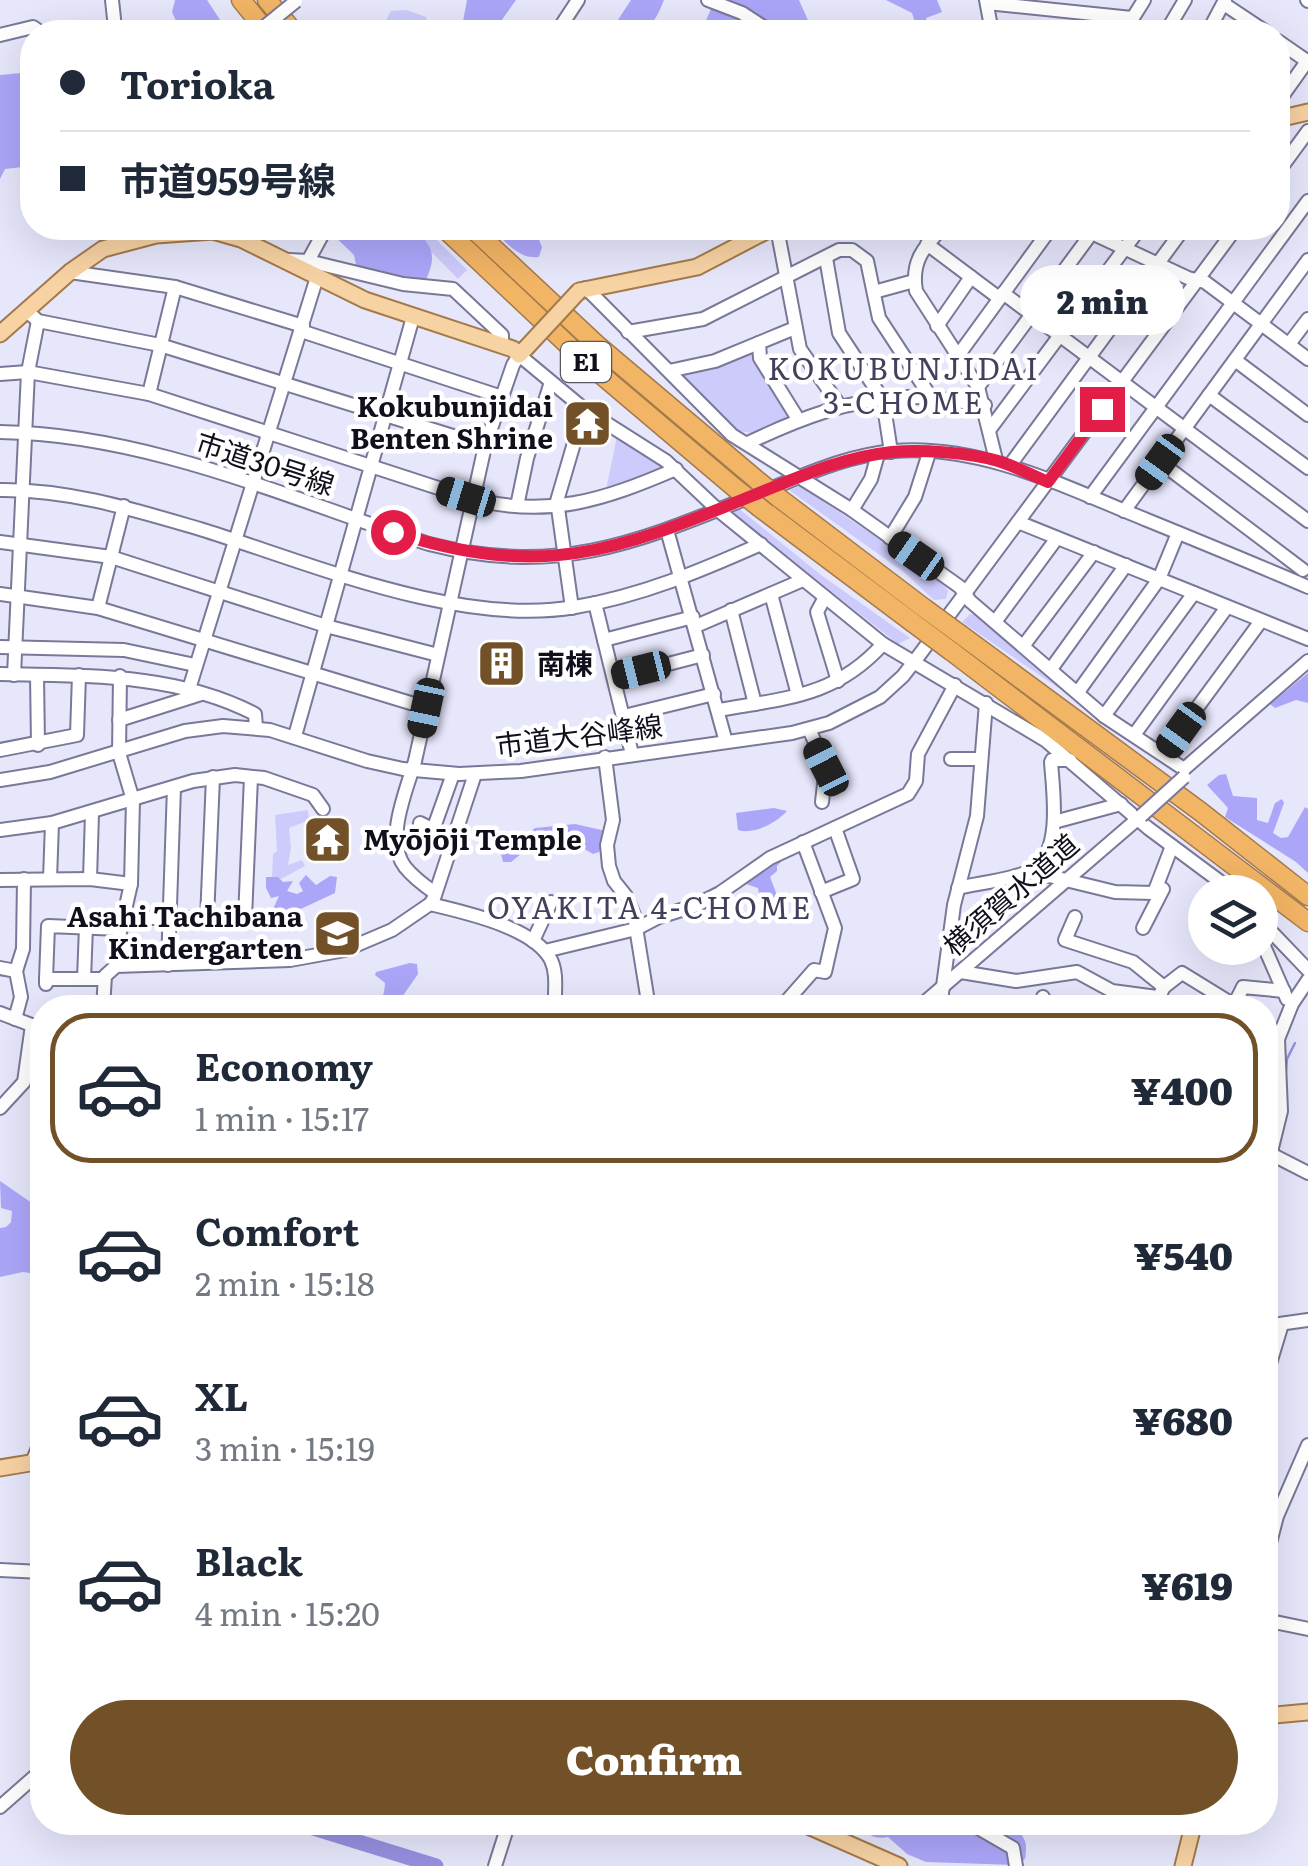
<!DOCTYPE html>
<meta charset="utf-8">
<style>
body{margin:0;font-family:Literata,"Noto Sans JP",serif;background:#f2f2f3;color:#1f2937;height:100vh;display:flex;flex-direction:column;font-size:38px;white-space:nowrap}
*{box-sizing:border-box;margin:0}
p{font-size:32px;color:#747a83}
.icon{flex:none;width:55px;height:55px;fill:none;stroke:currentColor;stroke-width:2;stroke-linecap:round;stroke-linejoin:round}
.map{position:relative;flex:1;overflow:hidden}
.details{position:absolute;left:30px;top:995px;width:1248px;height:840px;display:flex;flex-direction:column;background:#fff;border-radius:40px;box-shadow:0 10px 40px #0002}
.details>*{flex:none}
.banner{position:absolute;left:20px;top:20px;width:1270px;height:220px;border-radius:40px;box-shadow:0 10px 40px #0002;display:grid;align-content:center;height:220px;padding:0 40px;background:#fff}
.controls{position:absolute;left:1188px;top:875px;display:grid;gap:20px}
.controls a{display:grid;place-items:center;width:90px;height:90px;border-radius:50%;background:#fff;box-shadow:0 10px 40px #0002;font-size:50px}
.end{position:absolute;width:45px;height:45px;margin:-22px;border:12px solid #e11d48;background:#fff;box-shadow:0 0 0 5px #fff}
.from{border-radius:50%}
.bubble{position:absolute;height:70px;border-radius:35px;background:#fff;box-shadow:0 10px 40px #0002;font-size:32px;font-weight:800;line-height:70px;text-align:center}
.car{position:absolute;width:30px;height:60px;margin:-30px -15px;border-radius:12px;box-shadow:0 0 8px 2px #0007;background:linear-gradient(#222 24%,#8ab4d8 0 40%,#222 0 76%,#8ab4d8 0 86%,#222 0)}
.banner b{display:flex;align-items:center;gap:35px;height:95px;font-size:38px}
.banner b+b{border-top:2px solid #e0e1e3}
.banner i{width:25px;height:25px;background:#1f2937}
ul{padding:18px 0 0;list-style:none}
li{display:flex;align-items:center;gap:30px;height:150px;margin:0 20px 15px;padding:0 20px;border:5px solid transparent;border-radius:40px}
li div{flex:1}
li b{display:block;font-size:38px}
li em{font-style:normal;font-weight:800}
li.current{border-color:#725128}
li>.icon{width:90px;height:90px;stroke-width:1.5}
.cta{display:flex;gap:20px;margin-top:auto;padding:20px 40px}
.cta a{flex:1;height:115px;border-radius:60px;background:#725128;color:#fff;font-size:40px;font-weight:800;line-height:115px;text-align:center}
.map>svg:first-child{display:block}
.green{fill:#cccbfb}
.forest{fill:#aca6f9}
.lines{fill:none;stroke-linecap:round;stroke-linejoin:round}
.stream{stroke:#9690e1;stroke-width:2.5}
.river{stroke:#9690e1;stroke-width:15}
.minor-casing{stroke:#797898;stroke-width:16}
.major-casing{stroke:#a37a4b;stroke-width:19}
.highway-casing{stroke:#a37a4b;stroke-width:21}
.minor{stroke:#fff;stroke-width:12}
.major{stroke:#f7d2a3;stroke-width:15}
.highway{stroke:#f2b465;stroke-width:18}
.minor-bridge-casing{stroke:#797898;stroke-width:16;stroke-linecap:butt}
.major-bridge-casing{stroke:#a37a4b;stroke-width:19;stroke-linecap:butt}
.highway-bridge-casing{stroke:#a37a4b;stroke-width:21;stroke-linecap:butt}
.minor-bridge{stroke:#fff;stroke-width:12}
.major-bridge{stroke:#f7d2a3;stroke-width:15}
.highway-bridge{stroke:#f2b465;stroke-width:18}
.route{stroke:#e11d48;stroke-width:12}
.labels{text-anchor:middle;stroke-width:9;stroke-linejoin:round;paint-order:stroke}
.shield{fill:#fff;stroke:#58575f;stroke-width:2.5}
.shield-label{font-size:25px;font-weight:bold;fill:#100f1b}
.poi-label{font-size:28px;font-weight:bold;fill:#100f1b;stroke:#fff;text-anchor:end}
.street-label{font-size:28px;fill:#100f1b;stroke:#fff}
.neighbourhood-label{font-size:30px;letter-spacing:2.5px;fill:#42405d;stroke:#fff}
</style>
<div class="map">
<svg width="1308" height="1866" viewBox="0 0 1308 1866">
<rect width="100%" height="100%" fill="#e7e7fc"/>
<!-- green -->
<g class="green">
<polygon points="407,10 426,17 430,32 380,32 391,11"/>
<polygon points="408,228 425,228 467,270 458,279"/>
<polygon points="753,351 791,416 759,434 731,430 685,377 685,373 722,366"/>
<polygon points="617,436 661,464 661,473 605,495"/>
<polygon points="800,486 939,579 948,591 946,599 934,600 905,573 789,490"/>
<polygon points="738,508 821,575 910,638 898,644 733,514"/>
<polygon points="970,614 980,616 1098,715 962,622"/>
<polygon points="308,810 309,820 289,828 291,848 288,865 302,860 305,866 281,879 272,877 273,854 277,851 275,815"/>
</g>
<!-- forest -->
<g class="forest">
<polygon points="175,0 207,0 228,32 181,32 172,12"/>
<polygon points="467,0 516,0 499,24 504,32 461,32"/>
<path d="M631 0H664C651 33 643 33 610 32Z"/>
<polygon points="709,0 799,0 811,27 808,32 701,32 714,2"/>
<polygon points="886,0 937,0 942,12 926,18 929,32 918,32 912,13"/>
<polygon points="32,72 32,166 5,169 0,179 0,75"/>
<path d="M326 228H414C433 247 437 255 426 280L418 282 362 270 356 265 354 255Z"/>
<path d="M491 228H534L542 247 539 257C519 260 505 241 491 228Z"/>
<polygon points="1308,673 1308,703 1296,700 1275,708 1270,704"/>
<polygon points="1226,774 1233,796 1257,798 1257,820 1268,823 1275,803 1282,799 1284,803 1273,833 1281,838 1288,837 1305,807 1308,809 1308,873 1296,862 1225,817 1228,808 1207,785 1219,775"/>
<path d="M774 808 787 811C776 823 754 835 738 830L736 813Z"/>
<polygon points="575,824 606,831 599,852 593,854 581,847 577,849 574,842 542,837 511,862 503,862 501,854 506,843 518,843 535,828"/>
<polygon points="779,856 781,862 777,866 777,871 770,877 780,903 770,908 760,900 758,888 746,884 745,879"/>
<polygon points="306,875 316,885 330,876 337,877 335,893 290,914 273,909 279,896 271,898 266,888 266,877 278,877 283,882 293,881 287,891 297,894 303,891 299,883"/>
<path d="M410 963 417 964 418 974 395 1007H373C382 998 384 998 385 983L375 975 376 972Z"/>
<polygon points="0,1181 42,1210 42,1239 35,1238 34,1241 42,1246 42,1275 23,1272 0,1277 0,1228 6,1227 11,1222 12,1211 1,1208"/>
<path d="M861 1823H945L960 1830 1018 1831C1027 1840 1027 1846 1025 1859L1016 1865 926 1862 907 1854 888 1837C873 1840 868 1835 861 1823Z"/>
</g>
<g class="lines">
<!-- stream -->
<polyline class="stream" points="1286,1071 1287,1059 1295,1043"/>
<!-- river -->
<polyline class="river" points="294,1822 436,1866"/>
<defs>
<g id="minor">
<polyline points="708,0 742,13 771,32"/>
<polyline points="986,0 992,32"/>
<polyline points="1307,0 1308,1"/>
<polyline points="987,3 1132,18"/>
<polyline points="1224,4 1266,32"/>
<polyline points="108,32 115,28 112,0"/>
<polyline points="557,32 578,0"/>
<polyline points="1124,32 1144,0"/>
<polyline points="1166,32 1185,0"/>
<polyline points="1208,32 1225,0"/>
<polyline points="0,35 33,27 40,32"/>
<polyline points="1278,41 1307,61"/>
<polyline points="1278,102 1308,60"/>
<polyline points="1278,172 1308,131"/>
<polyline points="113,228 118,243"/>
<polyline points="777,228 800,349 840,406"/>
<path d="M942 228C923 248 911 262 916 291L978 387 996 460"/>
<polyline points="1081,228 1188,278 1205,282 1308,359"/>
<polyline points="927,244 999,298"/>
<polyline points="826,258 839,333 883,400 891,452"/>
<polyline points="289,260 308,261 403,284 453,289 502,335 502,345"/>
<polyline points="308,261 326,228"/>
<polyline points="70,272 175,287 303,326"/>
<polyline points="586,288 732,435 852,510 960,587 970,601 1104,716 1184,769"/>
<polyline points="874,292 914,281"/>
<polyline points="1003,293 1308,521"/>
<polyline points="28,312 38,321 160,345 485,446"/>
<polyline points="937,326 971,277"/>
<polyline points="301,331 502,397"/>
<polyline points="628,332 703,319 839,250 852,250 867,261 879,318 932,399"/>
<polyline points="759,343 760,358 798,419"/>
<polyline points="1289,344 1308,319"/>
<polyline points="957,357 1051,228"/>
<polyline points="1235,360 1308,415"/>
<polyline points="669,371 715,361 795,328"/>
<path d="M0 374 28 372 149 394 466 497C545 520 604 500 676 469"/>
<polyline points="978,387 1094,230"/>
<polyline points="149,394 175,287"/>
<polyline points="1209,395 1308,468"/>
<polyline points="990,429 1140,228"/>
<path d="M0 432C148 434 290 499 429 544 563 578 642 540 765 491 807 474 848 455 894 451 983 444 1067 488 1147 520 1201 542 1255 564 1308 587"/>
<path d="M748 443C798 419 849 399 906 397 931 396 959 402 985 405"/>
<polyline points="1160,462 1303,570"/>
<polyline points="1010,465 1184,228"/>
<path d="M0 490C68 489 135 510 200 529 310 563 458 627 575 607 641 596 700 571 761 544"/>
<polyline points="1090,497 1308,201"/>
<polyline points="517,506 527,458 551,382"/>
<polyline points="852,510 871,479 878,454"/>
<polyline points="1124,511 1308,260"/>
<polyline points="1018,522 1308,639"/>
<polyline points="667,530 726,742"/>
<polyline points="890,538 915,497 929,453"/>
<polyline points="0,542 111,557 326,626 438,655"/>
<polyline points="0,594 98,608 427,708"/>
<polyline points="771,594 798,695"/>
<polyline points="825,597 817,612 838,681"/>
<polyline points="595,603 632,754"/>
<polyline points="98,608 124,506"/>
<polyline points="572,608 557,501 584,409"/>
<polyline points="731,610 755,704"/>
<polyline points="995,622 1057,538"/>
<polyline points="696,626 803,580"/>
<polyline points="604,640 693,617"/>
<polyline points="1024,645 1094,552"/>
<polyline points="0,647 124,650 195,665"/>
<polyline points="1051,669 1126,565"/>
<path d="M0 674C87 676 176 673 255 714L256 727"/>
<polyline points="14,675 28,372 38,321"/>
<polyline points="37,675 38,745"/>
<polyline points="614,678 703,655"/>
<polyline points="189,689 317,277"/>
<polyline points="1078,692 1159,579 1178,533"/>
<path d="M719 710C786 698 835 697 883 644"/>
<polyline points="624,716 714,694"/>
<polyline points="1104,716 1194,593"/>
<polyline points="119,720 201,694"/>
<polyline points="809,729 826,767 822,802"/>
<polyline points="1134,735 1227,607"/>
<polyline points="295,736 413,317"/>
<polyline points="0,750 77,735 79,675"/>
<polyline points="1163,754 1261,621"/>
<polyline points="605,757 613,820 607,845 609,866 614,881 626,896 634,915 649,1008"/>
<polyline points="951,759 981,759"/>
<polyline points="1184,769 1308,661"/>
<polyline points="0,780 50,772 185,731 223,726 270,730 367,761 403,769 459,774 521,771 792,733 829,723 880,697 903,676 920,654 1236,228"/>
<polyline points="1054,822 1121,804"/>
<polyline points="420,823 452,839"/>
<polyline points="0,830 52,823 193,781 235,775 264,778 313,795 323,809"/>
<polyline points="433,830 453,774"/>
<polyline points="1029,871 1115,892 1154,893 1172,846"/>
<polyline points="50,879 52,823"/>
<polyline points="90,879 92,813"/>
<polyline points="0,880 90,879 131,884"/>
<path d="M958 888C978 883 1019 879 1035 868 1062 849 1053 791 1051 762L1052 760H1070"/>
<polyline points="821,892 853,879 835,828"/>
<path d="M435 893C425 886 413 877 405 867 384 840 407 789 415 761L485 446 513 365 519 355 584 409 666 461 718 510 883 644 1045 740 1148 828 1234 892"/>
<path d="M430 904C463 912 534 927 551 960 558 975 554 992 555 1008"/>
<polyline points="1075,917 1065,940 1133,962 1164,987"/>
<polyline points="122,918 245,918 251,777"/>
<polyline points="207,919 213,777"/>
<polyline points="1260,920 1308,970"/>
<polyline points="1143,928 1163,889"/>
<polyline points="1260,937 1287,999"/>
<polyline points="118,941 131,884 133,800 119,753 120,676"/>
<polyline points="533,941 551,902"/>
<polyline points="545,951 636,929 659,917 694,906 720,893 770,858 908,794 916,781 918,754 955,685"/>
<polyline points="168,965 174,787"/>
<polyline points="0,968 16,971 21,997 15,1019"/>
<polyline points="16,971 23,949 24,879"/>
<polyline points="961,972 1016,981 1077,972 1112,991 1157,997"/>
<polyline points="46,979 48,926 120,929"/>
<polyline points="84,979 86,927"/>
<polyline points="46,984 46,979 104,979"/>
<polyline points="785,1003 814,970 825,972 835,928 803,842"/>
<polyline points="103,1008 105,976 116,966 290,960 345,950 392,930 430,904 434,898 475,774"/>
<polyline points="918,1008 1141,816"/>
<polyline points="940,1008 954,905 977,816 986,703"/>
<polyline points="1042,1008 1043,997"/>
<polyline points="1153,1008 1164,987 1182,973 1234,1005 1243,987 1284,991"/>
<polyline points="0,1013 42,1029"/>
<polyline points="0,1108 24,1082 32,1025"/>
<polyline points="1273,1155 1308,1173"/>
<polyline points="1265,1176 1281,1111 1278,1039 1292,1004 1308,980"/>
<polyline points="1265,1326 1308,1320"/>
<polyline points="1265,1380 1282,1324"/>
<polyline points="33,1460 42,1438"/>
<polyline points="0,1570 42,1572"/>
<polyline points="1265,1601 1270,1543 1277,1516 1308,1445"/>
<polyline points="1265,1620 1308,1629"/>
<polyline points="0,1807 42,1770"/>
<polyline points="968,1822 1013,1848 1016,1866"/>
<polyline points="495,1866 509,1822"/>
</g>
<g id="major">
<polyline points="1278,119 1308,112"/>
<polyline points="579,291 697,267 772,228"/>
<polyline points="0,334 70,272 103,249 156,235 213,231 241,239 365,300 513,349 519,355 526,348"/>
<polyline points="0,1468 42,1461"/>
<polyline points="1265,1716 1308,1712"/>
<polyline points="799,1822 899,1866"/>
<polyline points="1183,1866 1194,1822"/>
</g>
<g id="highway">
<polyline points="241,0 267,32"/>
<polyline points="267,0 294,32"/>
<polyline points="444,228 585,361 735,488"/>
<polyline points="472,228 596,344 758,481"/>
<polyline points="779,498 924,608"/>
<polyline points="759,507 912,622"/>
<polyline points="961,635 1201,812 1308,896"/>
<polyline points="951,651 1308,922"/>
</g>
</defs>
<!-- minor casing -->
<use href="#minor" class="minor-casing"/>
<!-- major casing -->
<use href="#major" class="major-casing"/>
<!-- highway casing -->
<use href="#highway" class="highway-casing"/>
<!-- minor -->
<use href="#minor" class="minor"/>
<!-- major -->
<use href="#major" class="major"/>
<!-- highway -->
<use href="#highway" class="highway"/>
<defs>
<g id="minor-bridge">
<polyline points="258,32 296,1"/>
<polyline points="1141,816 1184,777"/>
</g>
<polyline id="major-bridge" points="526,348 579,291"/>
<g id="highway-bridge">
<polyline points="758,481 779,498"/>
<polyline points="735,488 759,507"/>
<polyline points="924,608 961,635"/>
<polyline points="912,622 951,651"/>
</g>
</defs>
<!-- minor-bridge casing -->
<use href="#minor-bridge" class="minor-bridge-casing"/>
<!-- major-bridge casing -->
<use href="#major-bridge" class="major-bridge-casing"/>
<!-- highway-bridge casing -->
<use href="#highway-bridge" class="highway-bridge-casing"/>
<!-- minor-bridge -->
<use href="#minor-bridge" class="minor-bridge"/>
<!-- major-bridge -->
<use href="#major-bridge" class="major-bridge"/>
<!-- highway-bridge -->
<use href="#highway-bridge" class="highway-bridge"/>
</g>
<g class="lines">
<!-- route -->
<path class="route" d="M393 532C543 580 614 552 754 495 799 477 843 457 892 452 921 449 971 453 998 461 1015 466 1031 475 1048 482L1102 409"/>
</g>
<!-- icons -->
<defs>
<symbol id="temple-square" viewBox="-11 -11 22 22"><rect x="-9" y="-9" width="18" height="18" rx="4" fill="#725128" stroke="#fff"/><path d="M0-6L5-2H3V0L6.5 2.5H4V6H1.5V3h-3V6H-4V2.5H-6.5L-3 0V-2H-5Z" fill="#fff"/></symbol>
<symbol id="building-square" viewBox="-11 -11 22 22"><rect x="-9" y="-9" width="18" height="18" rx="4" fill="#725128" stroke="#fff"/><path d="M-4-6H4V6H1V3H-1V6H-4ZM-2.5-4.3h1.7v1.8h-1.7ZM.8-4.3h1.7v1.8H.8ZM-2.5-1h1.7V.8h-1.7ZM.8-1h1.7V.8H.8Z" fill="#fff"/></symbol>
<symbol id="school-square" viewBox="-11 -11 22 22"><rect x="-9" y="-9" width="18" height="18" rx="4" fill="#725128" stroke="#fff"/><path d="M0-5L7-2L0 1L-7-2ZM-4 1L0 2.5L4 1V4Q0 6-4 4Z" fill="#fff"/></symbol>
</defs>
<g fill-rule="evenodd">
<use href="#temple-square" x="560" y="396" width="55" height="55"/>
<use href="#building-square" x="474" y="636" width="55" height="55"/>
<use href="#temple-square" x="300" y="812" width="55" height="55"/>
<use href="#school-square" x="310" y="906" width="55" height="55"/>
</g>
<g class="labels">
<!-- shield labels -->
<rect class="shield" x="561" y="342" width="50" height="40" rx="8"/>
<g class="shield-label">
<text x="586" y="371">E1</text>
</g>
<!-- poi labels -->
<g class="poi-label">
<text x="553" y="417">Kokubunjidai<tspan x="553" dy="32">Benten Shrine</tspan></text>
<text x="537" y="674" text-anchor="start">南棟</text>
<text x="363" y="850" text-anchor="start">Myōjōji Temple</text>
<text x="303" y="927">Asahi Tachibana<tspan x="303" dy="32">Kindergarten</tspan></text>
</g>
<!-- street labels -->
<g class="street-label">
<text transform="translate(265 464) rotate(18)" y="10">市道30号線</text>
<text transform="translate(579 736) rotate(-7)" y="10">市道大谷峰線</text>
<text transform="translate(1011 895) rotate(-41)" y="10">横須賀水道道</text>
</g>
<!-- neighbourhood labels -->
<g class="neighbourhood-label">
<text x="904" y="380">KOKUBUNJIDAI<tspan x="904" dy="34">3-CHOME</tspan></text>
<text x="650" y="919">OYAKITA 4-CHOME</text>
</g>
</g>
</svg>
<div class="controls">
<a><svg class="icon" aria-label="layers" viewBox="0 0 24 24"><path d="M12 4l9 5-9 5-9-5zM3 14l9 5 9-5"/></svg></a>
</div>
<i class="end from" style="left:393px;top:532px"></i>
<i class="end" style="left:1102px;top:409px"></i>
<div class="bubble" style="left:1020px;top:265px;width:165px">2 min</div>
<i class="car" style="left:1160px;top:462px;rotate:216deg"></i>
<i class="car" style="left:466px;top:497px;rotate:287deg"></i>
<i class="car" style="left:916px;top:556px;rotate:305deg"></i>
<i class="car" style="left:641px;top:670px;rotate:256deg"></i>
<i class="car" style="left:426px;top:708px;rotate:192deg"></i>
<i class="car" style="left:1181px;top:730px;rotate:216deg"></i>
<i class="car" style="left:826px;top:767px;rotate:333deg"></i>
<div class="banner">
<b><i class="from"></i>Torioka</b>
<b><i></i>市道959号線</b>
</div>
<section class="details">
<ul>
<li class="current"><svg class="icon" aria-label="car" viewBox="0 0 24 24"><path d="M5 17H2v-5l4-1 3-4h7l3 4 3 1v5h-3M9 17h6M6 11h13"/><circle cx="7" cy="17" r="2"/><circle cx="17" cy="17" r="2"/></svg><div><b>Economy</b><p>1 min · 15:17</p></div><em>¥400</em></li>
<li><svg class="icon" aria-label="car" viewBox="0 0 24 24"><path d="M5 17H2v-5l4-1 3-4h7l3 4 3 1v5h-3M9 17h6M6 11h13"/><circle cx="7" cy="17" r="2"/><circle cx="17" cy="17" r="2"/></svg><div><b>Comfort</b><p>2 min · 15:18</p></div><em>¥540</em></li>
<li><svg class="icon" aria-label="car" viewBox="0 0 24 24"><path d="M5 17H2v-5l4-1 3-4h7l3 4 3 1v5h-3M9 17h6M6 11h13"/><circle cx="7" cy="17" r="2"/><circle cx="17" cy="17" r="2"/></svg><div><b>XL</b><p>3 min · 15:19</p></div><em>¥680</em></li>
<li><svg class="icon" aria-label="car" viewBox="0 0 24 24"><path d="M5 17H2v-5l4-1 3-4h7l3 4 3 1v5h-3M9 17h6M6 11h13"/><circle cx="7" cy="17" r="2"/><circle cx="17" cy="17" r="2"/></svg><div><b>Black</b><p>4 min · 15:20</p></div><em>¥619</em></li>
</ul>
<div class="cta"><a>Confirm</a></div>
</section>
</div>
